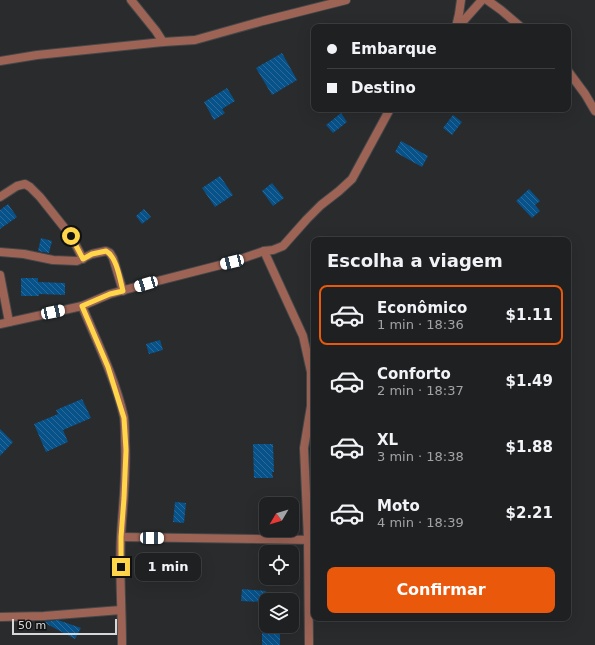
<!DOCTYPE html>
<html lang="pt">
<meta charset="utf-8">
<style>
body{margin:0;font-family:"DejaVu Sans",sans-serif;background:#27282a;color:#f1f3f6;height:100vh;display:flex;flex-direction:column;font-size:15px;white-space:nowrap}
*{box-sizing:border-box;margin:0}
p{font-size:13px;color:#a1a3a5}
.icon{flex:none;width:22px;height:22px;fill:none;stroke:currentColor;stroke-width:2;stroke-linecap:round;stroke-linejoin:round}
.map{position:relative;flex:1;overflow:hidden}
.panel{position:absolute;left:311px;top:237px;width:260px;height:384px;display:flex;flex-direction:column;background:#1f2022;border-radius:8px;box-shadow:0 4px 16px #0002,0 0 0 1px #3c3e40}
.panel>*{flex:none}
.top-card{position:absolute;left:311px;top:24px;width:260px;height:88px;border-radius:8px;box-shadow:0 4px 16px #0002,0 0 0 1px #3c3e40;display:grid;align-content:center;height:88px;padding:0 16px;background:#1f2022}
.needle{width:26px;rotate:232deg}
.fabs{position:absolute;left:259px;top:497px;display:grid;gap:8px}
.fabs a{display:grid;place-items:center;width:40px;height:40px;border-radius:8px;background:#1f2022;box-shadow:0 4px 16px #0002,0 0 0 1px #3c3e40;font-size:20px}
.scale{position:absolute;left:12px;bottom:10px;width:105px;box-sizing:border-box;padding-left:4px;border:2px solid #d7d8d9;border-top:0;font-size:11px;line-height:14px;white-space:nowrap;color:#d7d8d9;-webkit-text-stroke:3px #131314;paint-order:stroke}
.end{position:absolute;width:18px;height:18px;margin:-9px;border:5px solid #ffd54a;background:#111;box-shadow:0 0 0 2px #111}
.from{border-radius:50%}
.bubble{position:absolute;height:28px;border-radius:8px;background:#1f2022;box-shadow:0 4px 16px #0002,0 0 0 1px #3c3e40;font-size:13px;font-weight:700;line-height:28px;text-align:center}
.car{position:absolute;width:12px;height:24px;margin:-12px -6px;border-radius:5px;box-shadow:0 0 3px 1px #0007;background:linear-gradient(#fff 24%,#345 0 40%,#fff 0 76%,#345 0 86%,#fff 0)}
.top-card b{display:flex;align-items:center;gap:14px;height:38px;font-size:15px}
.top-card b+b{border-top:1px solid #3c3e40}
.top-card i{width:10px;height:10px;background:#f1f3f6}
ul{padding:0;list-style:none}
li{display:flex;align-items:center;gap:12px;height:60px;margin:0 8px 6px;padding:0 8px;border:2px solid transparent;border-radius:8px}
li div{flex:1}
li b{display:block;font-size:15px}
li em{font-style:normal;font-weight:700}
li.on{border-color:#ea580c}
li>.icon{width:36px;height:36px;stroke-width:1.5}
h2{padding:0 16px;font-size:18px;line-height:48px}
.button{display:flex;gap:8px;margin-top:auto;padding:8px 16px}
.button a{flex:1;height:46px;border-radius:8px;background:#ea580c;color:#fff;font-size:16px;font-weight:700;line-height:46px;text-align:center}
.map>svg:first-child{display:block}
.building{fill:url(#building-back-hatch)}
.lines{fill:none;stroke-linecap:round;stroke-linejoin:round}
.minor-casing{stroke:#454749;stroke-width:10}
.minor{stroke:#9d6456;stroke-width:8}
.route{stroke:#ffd54a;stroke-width:5}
</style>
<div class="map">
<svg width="595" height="645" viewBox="0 0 595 645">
<defs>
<pattern id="building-back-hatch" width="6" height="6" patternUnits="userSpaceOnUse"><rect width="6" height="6" fill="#08528a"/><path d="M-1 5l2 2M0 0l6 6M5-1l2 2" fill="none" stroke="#2b6a9a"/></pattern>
</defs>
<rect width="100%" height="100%" fill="#292b2d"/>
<!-- building -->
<g class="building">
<polygon points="282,53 297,80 272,95 256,68"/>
<polygon points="227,88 235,101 222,109 225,113 214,120 204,102"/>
<polygon points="341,113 347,122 333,133 326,125"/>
<polygon points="453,115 462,122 452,135 443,128"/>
<polygon points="401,141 428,156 422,167 395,152"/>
<polygon points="220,176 233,195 215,207 202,188"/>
<polygon points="272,183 284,198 273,206 262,191"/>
<polygon points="529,189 540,201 535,205 540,211 532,218 516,201"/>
<polygon points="8,204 17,217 0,229 0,210"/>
<polygon points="144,209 151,217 142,224 136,216"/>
<polygon points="41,238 52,241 49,253 38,251"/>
<polygon points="21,278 38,278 38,282 65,283 65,295 39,294 39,296 21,296"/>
<polygon points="160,340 163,350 149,354 146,344"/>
<polygon points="82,399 91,418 63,430 68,442 46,452 34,424 58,414 56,410"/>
<polygon points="0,429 13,442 0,456"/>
<polygon points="253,444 273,444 274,472 272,472 273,478 254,478"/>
<polygon points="175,502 186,503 184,523 173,522"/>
<polygon points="242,589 266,591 265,602 241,601"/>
<polygon points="58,620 81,628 75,639 43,622"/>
<rect x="262" y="633" width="18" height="12"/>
</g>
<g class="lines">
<defs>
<g id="minor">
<polyline points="131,0 156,31 163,42"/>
<polyline points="487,0 501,10 521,27"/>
<polyline points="456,27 459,14 461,0"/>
<polyline points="458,27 482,0"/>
<polyline points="0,61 37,55 163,42 195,40 263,21 346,0"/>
<polyline points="568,71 585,94 595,111"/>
<polyline points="0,197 17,186 25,184 30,187 40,197 71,236 83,259"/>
<polyline points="264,251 303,336 311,372 311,406 304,448 308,540 309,645"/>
<polyline points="0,252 24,254 53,260 77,261 92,254 106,251 110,253 113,258 123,291"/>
<polyline points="0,275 9,322"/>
<path d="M82 306C97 342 115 378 124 417 125 424 125 433 125 441 127 472 123 504 121 535 119 572 122 608 122 645"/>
<polyline points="0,324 82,306 110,294 146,284 232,262 264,251 273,250 283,246 307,219 321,205 339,191 352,179 390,109"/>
<polyline points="121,537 314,540"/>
<polyline points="0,617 44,616 121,610"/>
</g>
</defs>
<!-- minor casing -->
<use href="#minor" class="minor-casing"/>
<!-- minor -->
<use href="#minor" class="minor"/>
</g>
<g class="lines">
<!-- route -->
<path class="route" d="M71 236 83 259 92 254 106 251C117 257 120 280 123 291L110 294 82 306 108 367 124 418 126 450 124 498 121 537V567"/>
</g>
</svg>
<div class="fabs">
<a><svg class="needle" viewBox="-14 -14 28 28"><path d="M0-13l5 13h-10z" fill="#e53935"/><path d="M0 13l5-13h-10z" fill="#a1a3a5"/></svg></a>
<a><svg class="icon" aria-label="locate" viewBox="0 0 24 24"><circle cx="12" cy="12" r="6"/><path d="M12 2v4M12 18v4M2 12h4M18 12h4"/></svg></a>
<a><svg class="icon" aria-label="layers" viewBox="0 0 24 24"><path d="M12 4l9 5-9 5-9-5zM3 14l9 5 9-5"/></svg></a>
</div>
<div class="scale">50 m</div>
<i class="end from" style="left:71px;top:236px"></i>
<i class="end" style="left:121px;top:567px"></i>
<div class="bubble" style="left:135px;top:553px;width:66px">1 min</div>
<i class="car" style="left:232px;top:262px;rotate:256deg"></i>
<i class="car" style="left:146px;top:284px;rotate:253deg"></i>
<i class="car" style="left:53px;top:312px;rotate:78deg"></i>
<i class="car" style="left:152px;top:538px;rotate:91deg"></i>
<div class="top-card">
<b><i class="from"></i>Embarque</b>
<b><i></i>Destino</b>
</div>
<section class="panel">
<h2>Escolha a viagem</h2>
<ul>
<li class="on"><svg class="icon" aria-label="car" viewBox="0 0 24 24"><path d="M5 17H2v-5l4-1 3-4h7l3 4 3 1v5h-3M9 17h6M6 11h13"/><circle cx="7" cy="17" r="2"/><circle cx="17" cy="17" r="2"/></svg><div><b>Econômico</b><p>1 min · 18:36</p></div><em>$1.11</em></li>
<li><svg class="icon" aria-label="car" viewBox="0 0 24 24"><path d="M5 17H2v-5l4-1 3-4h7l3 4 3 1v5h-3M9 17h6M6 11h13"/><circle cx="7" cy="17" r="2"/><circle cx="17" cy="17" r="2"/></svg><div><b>Conforto</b><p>2 min · 18:37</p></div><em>$1.49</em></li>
<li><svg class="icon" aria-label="car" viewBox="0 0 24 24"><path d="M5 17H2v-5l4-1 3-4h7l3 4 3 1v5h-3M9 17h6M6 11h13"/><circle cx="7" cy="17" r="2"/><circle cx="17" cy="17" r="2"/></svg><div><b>XL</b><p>3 min · 18:38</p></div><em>$1.88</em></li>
<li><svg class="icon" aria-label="car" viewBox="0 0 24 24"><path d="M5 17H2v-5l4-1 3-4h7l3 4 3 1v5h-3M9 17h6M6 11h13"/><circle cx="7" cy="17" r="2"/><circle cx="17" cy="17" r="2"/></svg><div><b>Moto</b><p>4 min · 18:39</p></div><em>$2.21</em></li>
</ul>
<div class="button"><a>Confirmar</a></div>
</section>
</div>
